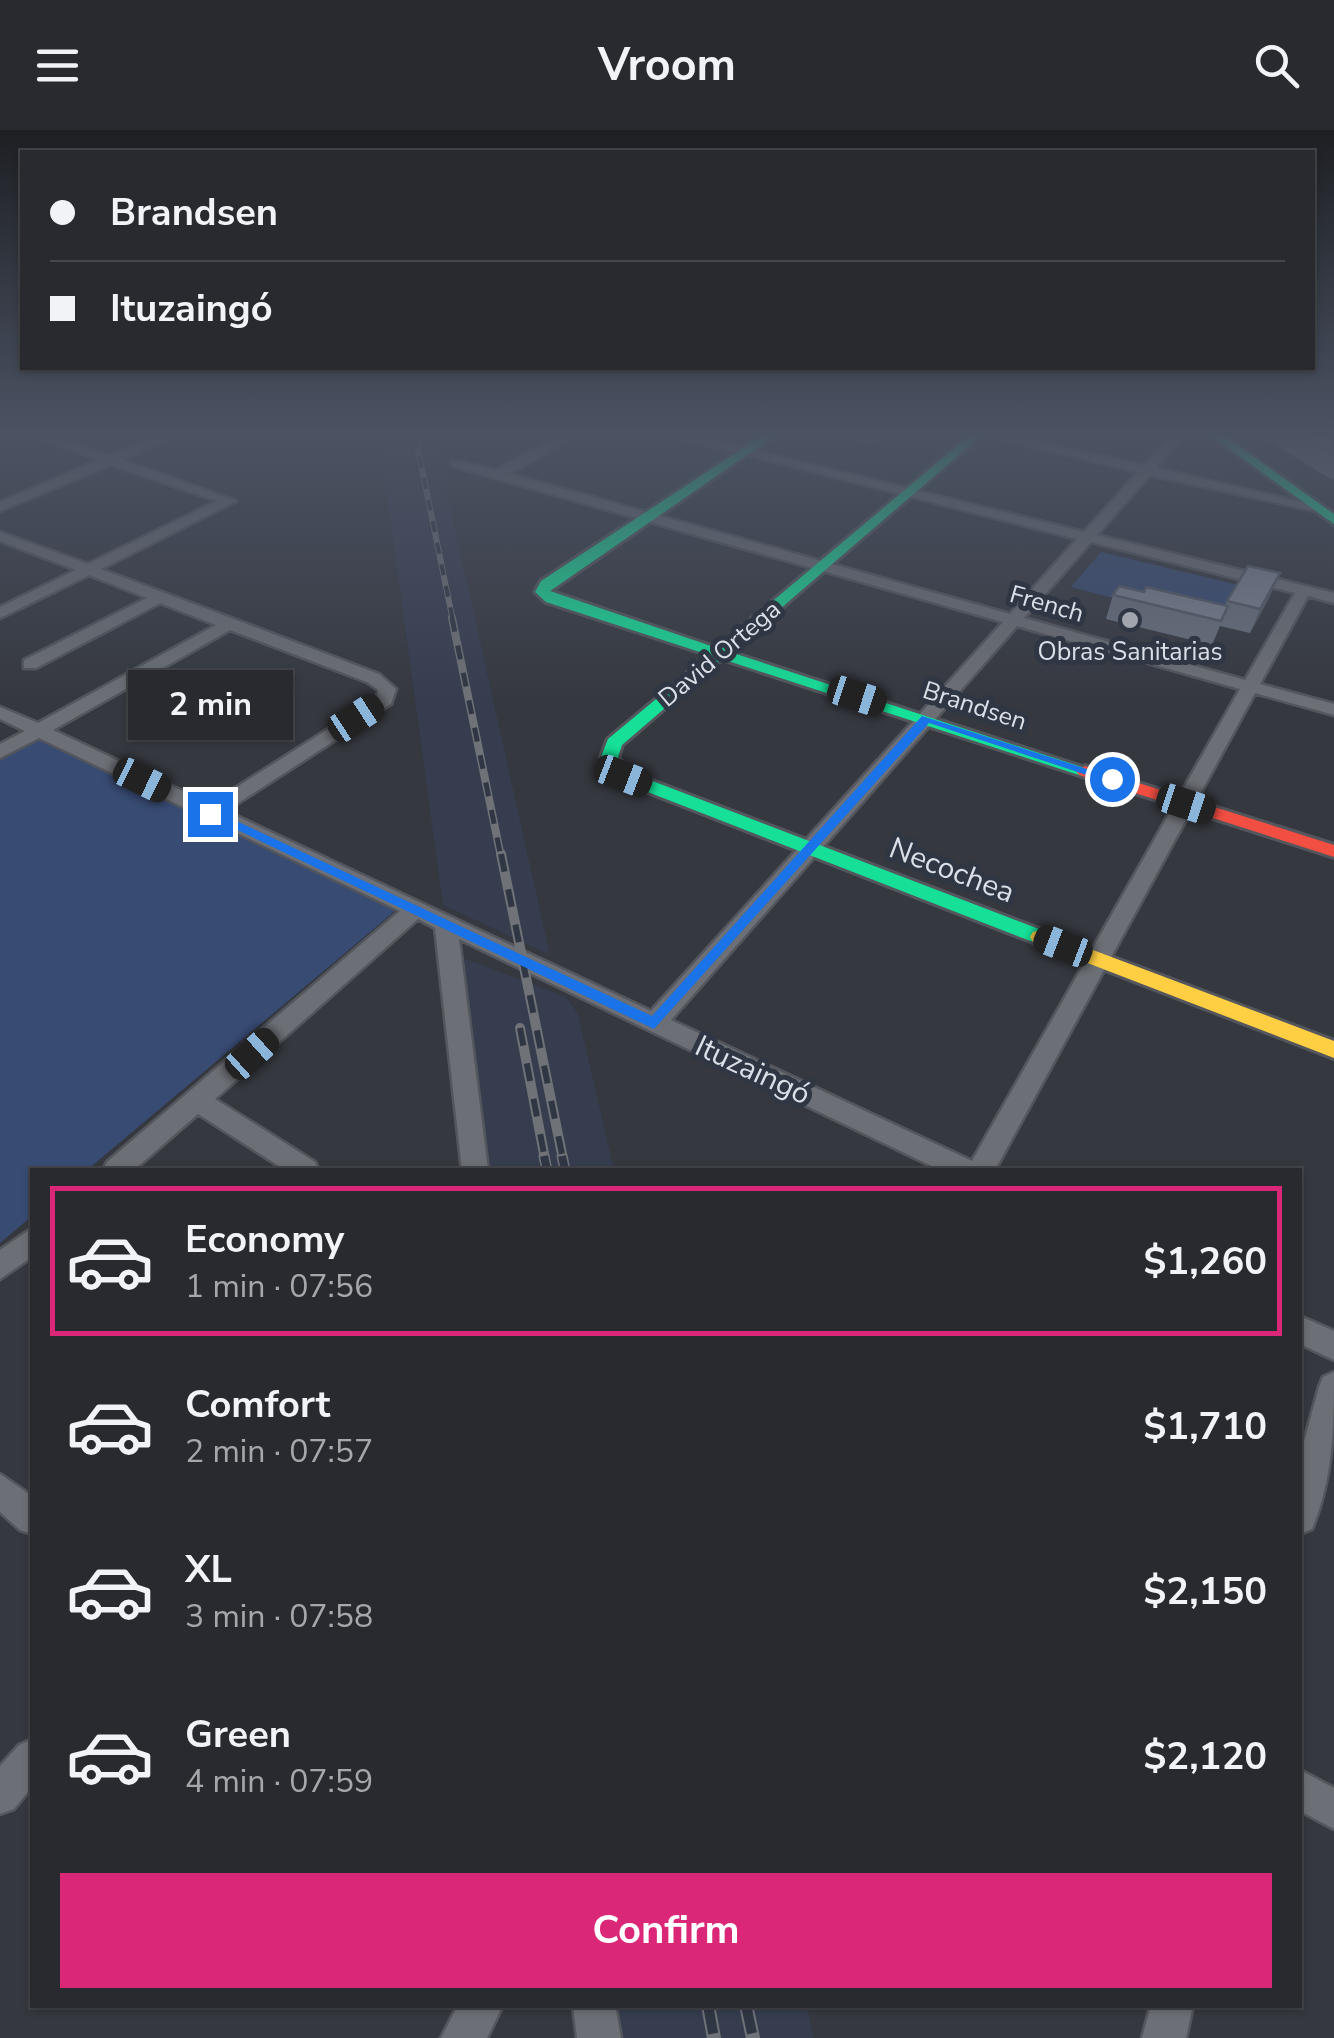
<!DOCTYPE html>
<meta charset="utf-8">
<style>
body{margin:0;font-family:"Nunito Sans",sans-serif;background:#303237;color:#f1f3f6;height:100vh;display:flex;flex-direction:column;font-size:38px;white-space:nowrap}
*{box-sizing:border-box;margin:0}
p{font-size:32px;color:#a5a7aa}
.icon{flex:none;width:55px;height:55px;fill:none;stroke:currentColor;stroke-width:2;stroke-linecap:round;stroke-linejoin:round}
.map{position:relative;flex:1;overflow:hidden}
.panel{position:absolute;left:30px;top:1038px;width:1272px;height:840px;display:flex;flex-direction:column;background:#282a2f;border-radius:0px;box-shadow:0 2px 8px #0004,0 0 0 2px #44464b}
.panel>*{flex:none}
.hud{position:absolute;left:20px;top:20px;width:1295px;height:220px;border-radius:0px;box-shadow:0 2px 8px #0004,0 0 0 2px #44464b;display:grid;align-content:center;height:220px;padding:0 30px;background:#282a2f}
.end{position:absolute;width:45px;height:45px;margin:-22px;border:12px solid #1a73e8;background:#fff;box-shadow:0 0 0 5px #fff}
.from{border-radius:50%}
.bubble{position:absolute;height:70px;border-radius:0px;background:#282a2f;box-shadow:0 2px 8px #0004,0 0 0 2px #44464b;font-size:32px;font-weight:700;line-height:70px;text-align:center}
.car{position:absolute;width:30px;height:60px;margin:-30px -15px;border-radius:12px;box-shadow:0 0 8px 2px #0007;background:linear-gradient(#222 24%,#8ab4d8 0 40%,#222 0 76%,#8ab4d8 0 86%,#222 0)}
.hud b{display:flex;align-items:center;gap:35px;height:95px;font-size:38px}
.hud b+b{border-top:2px solid #44464b}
.hud i{width:25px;height:25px;background:#f1f3f6}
ul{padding:18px 0 0;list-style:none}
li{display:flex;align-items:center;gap:30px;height:150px;margin:0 20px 15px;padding:0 10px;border:5px solid transparent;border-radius:0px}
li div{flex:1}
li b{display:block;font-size:38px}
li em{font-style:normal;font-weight:700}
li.current{border-color:#db2777}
li>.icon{width:90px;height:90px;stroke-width:1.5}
.button{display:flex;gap:20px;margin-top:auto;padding:20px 30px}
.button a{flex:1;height:115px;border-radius:0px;background:#db2777;color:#fff;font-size:40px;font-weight:700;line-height:115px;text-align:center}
header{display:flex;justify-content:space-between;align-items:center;height:130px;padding:0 30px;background:#282a2f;font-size:45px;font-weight:700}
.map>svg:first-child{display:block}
.built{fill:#353d4f}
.green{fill:#384b73}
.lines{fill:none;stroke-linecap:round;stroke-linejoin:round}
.street-casing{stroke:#53565c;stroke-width:5}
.fast-casing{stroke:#53565c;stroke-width:6}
.slow-casing{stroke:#53565c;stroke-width:6}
.jam-casing{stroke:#53565c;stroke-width:6}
.street{fill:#6c6f75;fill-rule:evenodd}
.fast{fill:#16e098;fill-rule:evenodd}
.slow{fill:#ffcf43;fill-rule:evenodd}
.jam{fill:#f24e42;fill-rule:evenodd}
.rail-far4-casing{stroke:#6f7276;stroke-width:6}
.rail-far3-casing{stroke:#6f7276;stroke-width:8}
.rail-far2-casing{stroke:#6f7276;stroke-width:10}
.rail-far1-casing{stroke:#6f7276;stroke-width:11}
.rail-casing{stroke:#6f7276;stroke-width:14}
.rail-far4{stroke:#303744;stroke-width:4;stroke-dasharray:11;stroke-linecap:butt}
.rail-far3{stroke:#303744;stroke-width:5;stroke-dasharray:14;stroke-linecap:butt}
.rail-far2{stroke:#303744;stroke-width:6;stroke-dasharray:18;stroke-linecap:butt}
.rail-far1{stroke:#303744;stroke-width:8;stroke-dasharray:22;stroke-linecap:butt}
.rail{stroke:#303744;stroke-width:10;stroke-dasharray:29;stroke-linecap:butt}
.wall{fill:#69707d}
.shaded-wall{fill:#555b66}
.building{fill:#7a8291;stroke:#555b66;stroke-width:2.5}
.route{fill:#1a73e8}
.poi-dot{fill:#a1a5ad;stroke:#303744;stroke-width:4}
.labels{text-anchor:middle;stroke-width:10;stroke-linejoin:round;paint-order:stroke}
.far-street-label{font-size:25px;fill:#dbdfe8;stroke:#303744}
.far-poi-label{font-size:25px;fill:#dbdfe8;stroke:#303744}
.street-label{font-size:30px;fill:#dbdfe8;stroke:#303744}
</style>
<header><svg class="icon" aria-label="menu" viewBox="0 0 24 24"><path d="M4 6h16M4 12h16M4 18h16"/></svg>Vroom<svg class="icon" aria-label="search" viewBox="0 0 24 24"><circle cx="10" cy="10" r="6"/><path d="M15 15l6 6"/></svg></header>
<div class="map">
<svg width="1334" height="1908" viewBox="0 0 1334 1908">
<rect width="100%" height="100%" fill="#35383f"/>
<!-- built -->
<g class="built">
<polygon points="379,305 434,305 550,825 443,775"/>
<polygon points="458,826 566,867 578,884 614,1040 490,1040"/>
<polygon points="616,1875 806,1875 814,1908 621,1908"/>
</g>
<!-- green -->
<g class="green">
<polygon points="1101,422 1238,455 1213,494 1071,457"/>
<polygon points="37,609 395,781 87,1040 32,1040 32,1086 0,1113 0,629"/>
</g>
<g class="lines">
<defs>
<g id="street">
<path d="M32 305H51L110 326 159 305H176L123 330 236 371 101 439 379 544 396 559 391 574 226 681 651 881 1003 492 452 336V330L496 340 560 305H576L510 344 1010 484 1077 409 669 305H692L1084 402 1138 342 983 305H1007L1144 335 1171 305H1184L1156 338 1322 377 1315 381 1150 345 1097 405 1334 463V473L1308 466 1260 554 1334 574V585L1255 563 995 1040H940L459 809 488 1040H462L435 798 418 789 215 969 315 1032 319 1040H285L198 984 134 1040H103L107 1032 400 781 39 608 0 628V614L25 601 0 589V577L38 593 216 495 160 473 36 538H24V530L147 468 89 445 0 488V477L76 440 0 411V402L88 434 217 371 111 335 0 381V372L99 330ZM1091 412 1295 463 1245 550 1024 488ZM1017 496 1240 559 972 1031 671 890ZM230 500 367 552 378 560 377 568 210 674 53 600Z"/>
<polygon points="32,1098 32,1127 0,1149 0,1120"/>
<polygon points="1300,1186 1334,1201 1334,1230 1300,1214"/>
<path d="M1334 1242C1334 1297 1333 1348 1312 1399L1300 1404V1326L1319 1257 1323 1247Z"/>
<polygon points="0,1344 32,1366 32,1404 20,1400 0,1382"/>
<polygon points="32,1609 32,1657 14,1679 0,1684 0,1636 19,1615"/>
<polygon points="1300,1640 1334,1658 1334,1699 1300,1681"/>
<polygon points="458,1875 503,1875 487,1908 441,1908"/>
<polygon points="573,1875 615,1875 621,1908 577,1908"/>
<polygon points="1151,1875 1193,1875 1186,1908 1142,1908"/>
</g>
<g id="fast">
<polygon points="763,305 776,305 550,461 717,518 970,305 982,305 730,522 1094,641 1085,646 1079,645 722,529 622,615 618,627 629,642 1047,802 1050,807 1047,812 1033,812 617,650 601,627 608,609 709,525 546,472 535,462 541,451"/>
<polygon points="1210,305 1223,305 1334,384 1334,394"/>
</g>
<polygon id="slow" points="1040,800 1334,911 1334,928 1033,812 1030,807 1033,802"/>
<polygon id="jam" points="1085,636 1334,715 1334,727 1079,645 1076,641"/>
</defs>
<!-- street casing -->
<use href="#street" class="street-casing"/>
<!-- fast casing -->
<use href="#fast" class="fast-casing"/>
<!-- slow casing -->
<use href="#slow" class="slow-casing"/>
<!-- jam casing -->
<use href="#jam" class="jam-casing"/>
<!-- street -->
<use href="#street" class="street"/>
<!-- fast -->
<use href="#fast" class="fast"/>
<!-- slow -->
<use href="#slow" class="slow"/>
<!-- jam -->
<use href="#jam" class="jam"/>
<defs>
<polyline id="rail-far4" points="415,305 453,491"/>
<polyline id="rail-far3" points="452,488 501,727"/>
<g id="rail-far2">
<polyline points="501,724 563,1029"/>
<polyline points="520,898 545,1029"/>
</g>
<g id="rail-far1">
<polyline points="544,1026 547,1040"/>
<polyline points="562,1026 565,1040"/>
</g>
<g id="rail">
<polyline points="708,1875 714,1908"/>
<polyline points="746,1875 753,1908"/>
</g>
</defs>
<!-- rail-far4 casing -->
<use href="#rail-far4" class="rail-far4-casing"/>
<!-- rail-far3 casing -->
<use href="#rail-far3" class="rail-far3-casing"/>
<!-- rail-far2 casing -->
<use href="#rail-far2" class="rail-far2-casing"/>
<!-- rail-far1 casing -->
<use href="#rail-far1" class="rail-far1-casing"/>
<!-- rail casing -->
<use href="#rail" class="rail-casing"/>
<!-- rail-far4 -->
<use href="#rail-far4" class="rail-far4"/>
<!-- rail-far3 -->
<use href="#rail-far3" class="rail-far3"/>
<!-- rail-far2 -->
<use href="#rail-far2" class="rail-far2"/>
<!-- rail-far1 -->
<use href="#rail-far1" class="rail-far1"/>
<!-- rail -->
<use href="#rail" class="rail"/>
</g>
<!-- wall -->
<g class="wall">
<polygon points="852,305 882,305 882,308 872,315 859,312 859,308"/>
<polygon points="1265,305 1334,305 1334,347 1332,350 1267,310"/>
<polygon points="1144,462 1225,475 1227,471 1270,466 1250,503 1220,496 1212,515 1106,489 1113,465"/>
</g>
<!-- shaded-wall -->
<g class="shaded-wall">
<polygon points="873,305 882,305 882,308 872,315"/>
<polygon points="1280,443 1270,466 1250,503 1260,479"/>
</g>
<!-- building -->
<g class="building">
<polygon points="1302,305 1334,305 1334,324"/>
<polygon points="1248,436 1280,443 1260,479 1227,471"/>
<polygon points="1119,456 1144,462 1146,457 1228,476 1221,491 1113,465"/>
</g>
<!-- sky -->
<linearGradient id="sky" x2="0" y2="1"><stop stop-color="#1d1f23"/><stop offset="0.53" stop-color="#4b5363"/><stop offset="1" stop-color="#4b5363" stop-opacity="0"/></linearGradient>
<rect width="1334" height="572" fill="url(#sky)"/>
<!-- route -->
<polygon class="route" points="922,586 1118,649 1108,652 929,593 654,899 204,684 215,681 652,886"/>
<!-- markers -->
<circle class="poi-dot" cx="1130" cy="490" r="10"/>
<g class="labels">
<!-- far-street labels -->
<g class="far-street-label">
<text transform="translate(1047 473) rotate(16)" y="9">French</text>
<text transform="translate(719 523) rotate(-40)" y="9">David Ortega</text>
<text transform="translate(975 575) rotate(18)" y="9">Brandsen</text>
</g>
<!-- far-poi labels -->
<g class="far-poi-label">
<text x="1130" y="530">Obras Sanitarias</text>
</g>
<!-- street labels -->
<g class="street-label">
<text transform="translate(952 740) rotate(21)" y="10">Necochea</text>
<text transform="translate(753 940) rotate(25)" y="10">Ituzaingó</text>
</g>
</g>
</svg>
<i class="end from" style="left:1112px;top:649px"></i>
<i class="end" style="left:210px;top:684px"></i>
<div class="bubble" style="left:128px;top:540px;width:165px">2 min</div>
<i class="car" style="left:857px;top:566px;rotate:108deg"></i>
<i class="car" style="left:356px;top:588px;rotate:57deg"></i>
<i class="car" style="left:623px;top:646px;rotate:111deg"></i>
<i class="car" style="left:142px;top:650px;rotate:116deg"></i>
<i class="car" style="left:1186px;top:674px;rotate:108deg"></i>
<i class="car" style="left:1063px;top:816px;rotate:291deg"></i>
<i class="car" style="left:252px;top:924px;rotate:48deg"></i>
<div class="hud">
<b><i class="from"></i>Brandsen</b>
<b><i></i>Ituzaingó</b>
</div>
<section class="panel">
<ul>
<li class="current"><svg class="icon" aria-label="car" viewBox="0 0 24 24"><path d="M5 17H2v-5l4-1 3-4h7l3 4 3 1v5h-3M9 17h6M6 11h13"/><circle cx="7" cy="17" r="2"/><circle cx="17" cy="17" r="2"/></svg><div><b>Economy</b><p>1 min · 07:56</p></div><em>$1,260</em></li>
<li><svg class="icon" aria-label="car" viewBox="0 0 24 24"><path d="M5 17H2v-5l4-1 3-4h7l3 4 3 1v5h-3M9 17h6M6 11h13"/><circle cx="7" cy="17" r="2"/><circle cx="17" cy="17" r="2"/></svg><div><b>Comfort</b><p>2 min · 07:57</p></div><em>$1,710</em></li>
<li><svg class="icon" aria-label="car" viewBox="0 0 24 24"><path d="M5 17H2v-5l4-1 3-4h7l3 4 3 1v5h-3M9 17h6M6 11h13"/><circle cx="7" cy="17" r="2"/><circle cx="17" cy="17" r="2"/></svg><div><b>XL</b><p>3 min · 07:58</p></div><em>$2,150</em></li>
<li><svg class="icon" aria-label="car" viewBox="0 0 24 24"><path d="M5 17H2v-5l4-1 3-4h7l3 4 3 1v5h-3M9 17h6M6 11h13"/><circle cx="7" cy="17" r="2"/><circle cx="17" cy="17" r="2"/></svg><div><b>Green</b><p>4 min · 07:59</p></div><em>$2,120</em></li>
</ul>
<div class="button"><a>Confirm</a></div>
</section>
</div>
